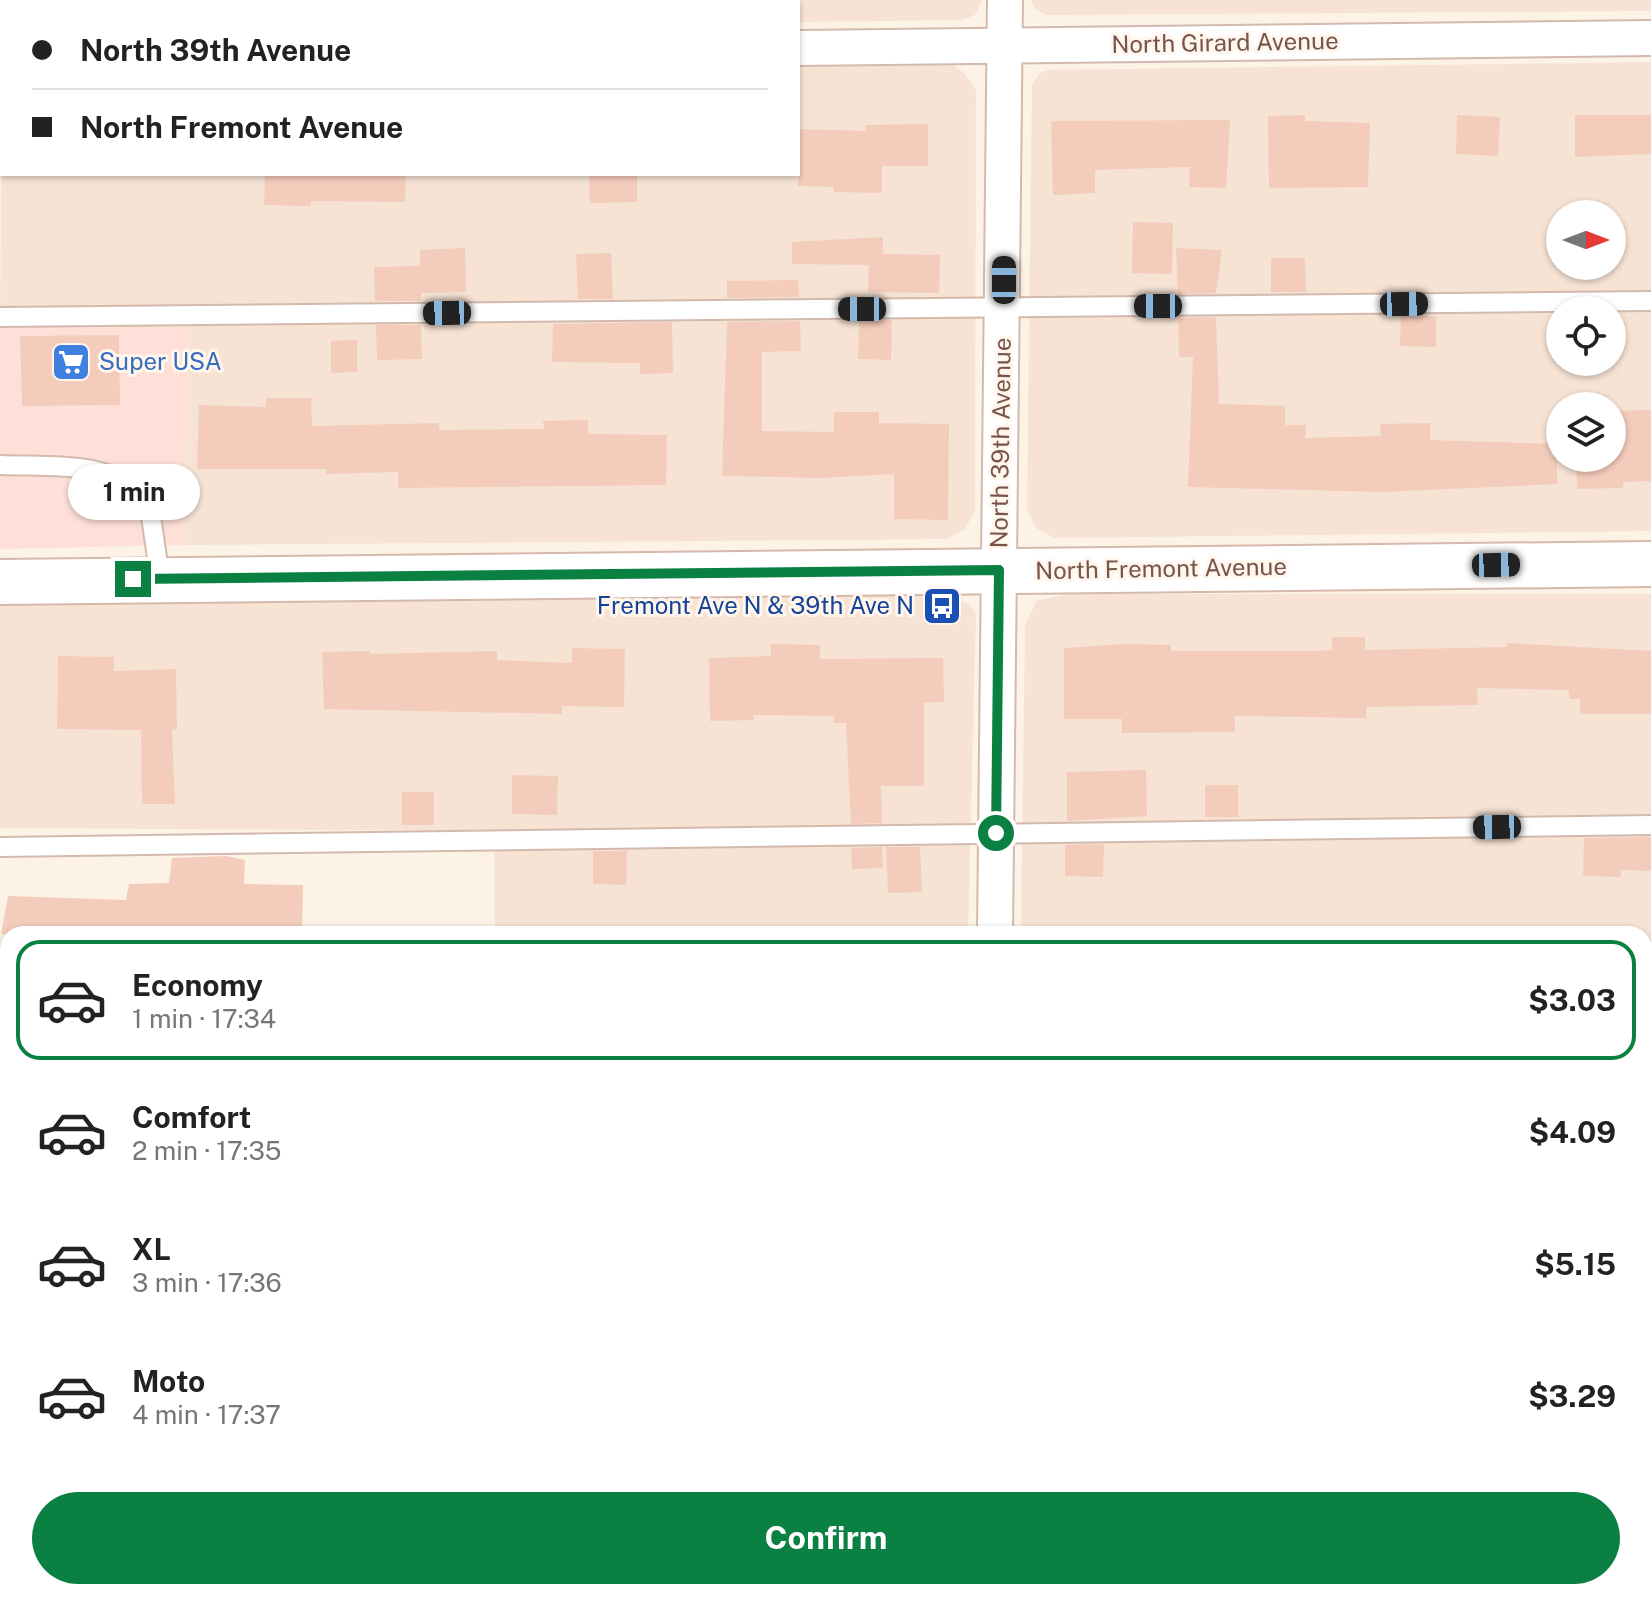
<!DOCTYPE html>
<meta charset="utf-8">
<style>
body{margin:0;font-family:"Public Sans",sans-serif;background:#f2f2f2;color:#222;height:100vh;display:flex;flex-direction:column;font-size:30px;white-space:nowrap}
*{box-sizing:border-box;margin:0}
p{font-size:26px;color:#767676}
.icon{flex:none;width:44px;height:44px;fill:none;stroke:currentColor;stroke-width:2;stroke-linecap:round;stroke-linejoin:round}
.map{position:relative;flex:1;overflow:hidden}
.side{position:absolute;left:0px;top:926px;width:1652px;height:674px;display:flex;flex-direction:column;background:#fff;border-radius:24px 24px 0 0;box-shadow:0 2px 6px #0004}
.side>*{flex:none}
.guide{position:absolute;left:0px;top:0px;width:800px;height:176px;box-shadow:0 2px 6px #0004;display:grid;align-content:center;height:176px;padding:0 32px;background:#fff}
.needle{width:52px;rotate:90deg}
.fabs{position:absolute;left:1546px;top:200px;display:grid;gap:16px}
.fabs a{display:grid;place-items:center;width:80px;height:80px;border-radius:50%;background:#fff;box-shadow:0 2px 6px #0004;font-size:40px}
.end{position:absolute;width:36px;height:36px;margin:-18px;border:10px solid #0b8043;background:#fff;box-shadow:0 0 0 4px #fff}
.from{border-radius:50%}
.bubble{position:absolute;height:56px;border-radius:28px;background:#fff;box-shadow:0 2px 6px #0004;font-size:26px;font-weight:700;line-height:56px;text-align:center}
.car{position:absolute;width:24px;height:48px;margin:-24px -12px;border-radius:10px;box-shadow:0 0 6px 2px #0007;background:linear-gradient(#222 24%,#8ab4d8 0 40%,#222 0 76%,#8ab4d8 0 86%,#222 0)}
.guide b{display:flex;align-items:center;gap:28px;height:76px;font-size:30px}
.guide b+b{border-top:2px solid #e0e0e0}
.guide i{width:20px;height:20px;background:#222}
ul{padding:14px 0 0;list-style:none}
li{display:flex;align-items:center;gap:24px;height:120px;margin:0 16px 12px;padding:0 16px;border:4px solid transparent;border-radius:24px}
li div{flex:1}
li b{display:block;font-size:30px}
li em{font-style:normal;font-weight:700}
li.current{border-color:#0b8043}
li>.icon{width:72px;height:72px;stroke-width:1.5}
.cta{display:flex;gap:16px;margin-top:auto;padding:16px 32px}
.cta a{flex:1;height:92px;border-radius:48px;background:#0b8043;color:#fff;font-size:32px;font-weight:700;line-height:92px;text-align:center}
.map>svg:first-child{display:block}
.residential{fill:#f6e3d4;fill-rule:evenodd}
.commercial{fill:#fee0d9}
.education{fill:#efe2fa}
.building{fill:#f4ccbc}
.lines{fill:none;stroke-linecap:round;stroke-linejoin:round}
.lane-casing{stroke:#d2baad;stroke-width:22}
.street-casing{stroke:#d2baad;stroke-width:38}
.secondary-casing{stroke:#d5b9ab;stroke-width:48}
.path{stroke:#daaf9e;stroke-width:5;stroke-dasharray:2 6;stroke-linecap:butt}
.lane{stroke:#fff;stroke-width:18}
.street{stroke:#fff;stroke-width:34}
.secondary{stroke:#fff;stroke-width:44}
.route{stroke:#0b8043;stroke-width:10}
.labels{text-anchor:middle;stroke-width:6;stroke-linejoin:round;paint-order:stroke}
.street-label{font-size:24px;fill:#785549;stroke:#fff6ed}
.shop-label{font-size:24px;fill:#366cbe;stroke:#fff6ed;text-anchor:start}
.transit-label{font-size:24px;fill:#164399;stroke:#fff6ed;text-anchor:end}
</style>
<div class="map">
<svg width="1651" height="1599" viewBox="0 0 1651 1599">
<rect width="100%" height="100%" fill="#fdf2e6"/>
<!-- residential -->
<g class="residential">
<polygon points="0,0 982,0 975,15 963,20 798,22 798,2 2,2 2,30"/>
<polygon points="1031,0 1651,0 1651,11 1047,15 1035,9"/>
<path d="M1651 62V531L1055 538 1036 528 1027 510 1032 84 1040 73 1048 70ZM1560 214H1612V266H1560ZM1560 310H1612V362H1560ZM1560 406H1612V458H1560Z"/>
<polygon points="953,65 963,72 976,90 975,511 965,529 948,539 186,545 188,324 0,325 2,79 2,174 798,174 798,67"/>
<polygon points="1067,594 1651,594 1651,1063 1644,1063 1644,934 1021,934 1025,625 1036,601"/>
<polygon points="949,595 969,605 976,613 968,934 495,934 494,831 0,828 0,602"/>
<rect x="1644" y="1113" width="7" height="471"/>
<polygon points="0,1369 8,1369 8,1592 791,1592 0,1599"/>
</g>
<!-- commercial -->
<polygon class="commercial" points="188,324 186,545 0,549 0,325"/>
<!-- education -->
<polygon class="education" points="8,1120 8,1369 0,1369 0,1122"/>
<!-- building -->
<g class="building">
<polygon points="1305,115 1305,121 1370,123 1368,187 1269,188 1268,116"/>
<polygon points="1457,115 1500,117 1498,156 1456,154"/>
<polygon points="1575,115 1651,115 1651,154 1575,157"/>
<polygon points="1230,120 1226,188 1189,187 1190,167 1095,170 1095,193 1053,195 1051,121"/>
<polygon points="928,124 928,166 882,166 882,193 834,192 834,187 798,186 798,129 866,131 866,125"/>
<polygon points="265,174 406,174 405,202 311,201 311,206 264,205"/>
<polygon points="589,174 637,174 637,202 590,203"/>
<polygon points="1133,222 1173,223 1172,274 1132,273"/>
<polygon points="883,237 883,254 940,255 939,293 868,292 869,265 792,264 792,242"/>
<polygon points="465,248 466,292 421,293 421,301 375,301 374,267 420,266 420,250"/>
<polygon points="1176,248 1222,250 1216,293 1178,294"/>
<polygon points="611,253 613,299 578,299 576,254"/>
<polygon points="1271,258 1305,258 1306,292 1271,292"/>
<polygon points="798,280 799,297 727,298 727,281"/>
<polygon points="1401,315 1436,316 1436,347 1400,346"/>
<polygon points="1216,317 1219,404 1285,406 1285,425 1306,425 1305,438 1381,436 1380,424 1430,423 1430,440 1557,444 1557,484 1382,492 1188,487 1193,357 1179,357 1178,318"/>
<polygon points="892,320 891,360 858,359 859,321"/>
<polygon points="800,321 801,351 762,352 762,431 834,432 834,412 879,412 879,423 949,424 948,520 894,519 894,474 822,478 722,476 727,322"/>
<polygon points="672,322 673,373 640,374 640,363 552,362 553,324"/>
<polygon points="376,325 421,325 422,359 377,360"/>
<polygon points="119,335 120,405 22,406 20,336"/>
<polygon points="357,340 357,372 331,373 331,341"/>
<polygon points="266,398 311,398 312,426 439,423 439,430 544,429 543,421 588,420 588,434 667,435 666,485 398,488 398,472 326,474 326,469 197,469 199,405 266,407"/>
<polygon points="1651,410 1651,481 1623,482 1623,488 1577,489 1576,458 1612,458 1612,411"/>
<polygon points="1332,637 1365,637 1365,650 1506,647 1507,643 1651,651 1651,714 1580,714 1580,699 1569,699 1569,690 1477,688 1478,705 1366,707 1366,718 1235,716 1235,732 1122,733 1122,719 1064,719 1064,648 1124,644 1171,645 1171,651 1318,651 1332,650"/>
<polygon points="771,644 820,645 820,659 943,658 944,702 924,703 924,786 881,786 882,823 851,824 846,723 834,723 834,716 753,715 754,720 710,721 709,658 771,656"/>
<polygon points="572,648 625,649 624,707 562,706 562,714 324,709 322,652 370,651 370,654 497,651 497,660 572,663"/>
<polygon points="58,656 114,657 114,671 176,669 177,729 172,730 175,804 142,804 141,730 57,729"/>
<polygon points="1146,770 1147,816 1067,821 1067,772"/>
<polygon points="512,775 558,776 557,815 512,814"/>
<rect x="1205" y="785" width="33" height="32"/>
<rect x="402" y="792" width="32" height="33"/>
<polygon points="1651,837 1651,871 1621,870 1621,877 1583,876 1584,838"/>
<polygon points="1104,844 1103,877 1065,876 1065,845"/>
<polygon points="882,847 883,868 852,869 851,848"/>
<polygon points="886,847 920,847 922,892 888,893"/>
<polygon points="593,851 627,851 626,885 593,884"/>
<polygon points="226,856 245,860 244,884 303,885 302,934 1,934 8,896 126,900 129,884 169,883 172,858"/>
</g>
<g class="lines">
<defs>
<g id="lane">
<polyline points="0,317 1651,301"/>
<path d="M0 465C55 467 103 460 148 496L160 578"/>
<polyline points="0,847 1651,825"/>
<polyline points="1644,1349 1651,1349"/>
<polyline points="0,1362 8,1362"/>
</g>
<g id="street">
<polyline points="798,48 1651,38"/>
<polyline points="0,56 2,56"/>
<polyline points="995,934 1005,0"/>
<polyline points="1644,1091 1651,1091"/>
<polyline points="0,1102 8,1102"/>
<polyline points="986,1599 986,1592"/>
</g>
<polyline id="secondary" points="0,582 1651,564"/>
</defs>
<!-- lane casing -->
<use href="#lane" class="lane-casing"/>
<!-- street casing -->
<use href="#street" class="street-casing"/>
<!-- secondary casing -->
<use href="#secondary" class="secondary-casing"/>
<!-- path -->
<g class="path">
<polyline points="1644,1050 1651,1050"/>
<polyline points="1644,1574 1651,1574"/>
<polyline points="0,1588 8,1588"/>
</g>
<!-- lane -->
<use href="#lane" class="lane"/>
<!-- street -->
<use href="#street" class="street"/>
<!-- secondary -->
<use href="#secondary" class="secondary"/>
</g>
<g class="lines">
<!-- route -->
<polyline class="route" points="133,579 999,570 996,833"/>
</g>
<!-- icons -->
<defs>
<symbol id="supermarket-square" viewBox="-11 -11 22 22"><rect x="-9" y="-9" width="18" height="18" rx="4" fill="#3f7fe0" stroke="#fff6ed"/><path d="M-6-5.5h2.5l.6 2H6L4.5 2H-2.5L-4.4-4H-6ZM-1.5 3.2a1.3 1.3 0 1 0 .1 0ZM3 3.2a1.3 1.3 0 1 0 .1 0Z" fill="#fff"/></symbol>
<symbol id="bus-square" viewBox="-11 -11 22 22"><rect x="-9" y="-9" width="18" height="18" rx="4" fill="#1a4fb4" stroke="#fff6ed"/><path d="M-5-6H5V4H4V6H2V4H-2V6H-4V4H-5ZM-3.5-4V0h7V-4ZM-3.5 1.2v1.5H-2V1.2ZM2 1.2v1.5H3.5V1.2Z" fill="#fff"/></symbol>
</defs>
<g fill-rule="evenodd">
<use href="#supermarket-square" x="49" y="340" width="44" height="44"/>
<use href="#bus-square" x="920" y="584" width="44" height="44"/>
</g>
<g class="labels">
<!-- street labels -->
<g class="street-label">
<text transform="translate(1225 43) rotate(-1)" y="8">North Girard Avenue</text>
<text transform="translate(1001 443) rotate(-89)" y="8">North 39th Avenue</text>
<text transform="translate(1161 569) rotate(-1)" y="8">North Fremont Avenue</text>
</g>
<!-- shop labels -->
<g class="shop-label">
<text x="99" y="370">Super USA</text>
</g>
<!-- transit labels -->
<g class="transit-label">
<text x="914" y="614">Fremont Ave N &amp; 39th Ave N</text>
</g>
</g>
</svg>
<div class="fabs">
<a><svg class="needle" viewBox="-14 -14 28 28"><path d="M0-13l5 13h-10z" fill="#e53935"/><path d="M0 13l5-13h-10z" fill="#767676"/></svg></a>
<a><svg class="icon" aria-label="locate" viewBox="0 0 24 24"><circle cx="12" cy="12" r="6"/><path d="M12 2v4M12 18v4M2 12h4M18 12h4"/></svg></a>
<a><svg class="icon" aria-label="layers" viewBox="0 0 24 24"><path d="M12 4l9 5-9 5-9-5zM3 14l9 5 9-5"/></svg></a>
</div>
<i class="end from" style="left:996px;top:833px"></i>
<i class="end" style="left:133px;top:579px"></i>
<div class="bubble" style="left:68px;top:464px;width:132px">1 min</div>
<i class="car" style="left:1004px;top:280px;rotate:0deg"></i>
<i class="car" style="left:1404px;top:304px;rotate:89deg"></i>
<i class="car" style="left:1158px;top:306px;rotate:270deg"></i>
<i class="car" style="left:862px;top:309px;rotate:270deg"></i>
<i class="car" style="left:447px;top:313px;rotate:269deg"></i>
<i class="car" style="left:1496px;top:565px;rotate:89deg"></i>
<i class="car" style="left:1497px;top:827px;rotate:269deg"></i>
<div class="guide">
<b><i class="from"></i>North 39th Avenue</b>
<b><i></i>North Fremont Avenue</b>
</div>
<section class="side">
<ul>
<li class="current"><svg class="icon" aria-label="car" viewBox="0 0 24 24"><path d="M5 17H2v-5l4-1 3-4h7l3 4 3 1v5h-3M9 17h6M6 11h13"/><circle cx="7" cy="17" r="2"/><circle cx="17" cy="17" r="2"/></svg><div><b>Economy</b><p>1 min · 17:34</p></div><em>$3.03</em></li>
<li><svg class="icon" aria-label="car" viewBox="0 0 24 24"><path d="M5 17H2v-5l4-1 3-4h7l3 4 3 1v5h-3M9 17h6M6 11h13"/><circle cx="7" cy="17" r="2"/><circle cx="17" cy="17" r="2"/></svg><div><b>Comfort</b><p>2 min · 17:35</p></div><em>$4.09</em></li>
<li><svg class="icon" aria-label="car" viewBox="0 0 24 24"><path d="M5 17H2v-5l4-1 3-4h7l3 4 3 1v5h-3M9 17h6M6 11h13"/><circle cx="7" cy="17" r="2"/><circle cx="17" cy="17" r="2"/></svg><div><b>XL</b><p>3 min · 17:36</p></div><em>$5.15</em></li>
<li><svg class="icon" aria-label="car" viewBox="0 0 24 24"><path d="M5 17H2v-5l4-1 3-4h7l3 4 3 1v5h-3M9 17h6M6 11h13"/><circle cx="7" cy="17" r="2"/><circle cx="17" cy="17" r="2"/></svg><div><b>Moto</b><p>4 min · 17:37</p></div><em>$3.29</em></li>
</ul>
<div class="cta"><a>Confirm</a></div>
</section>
</div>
